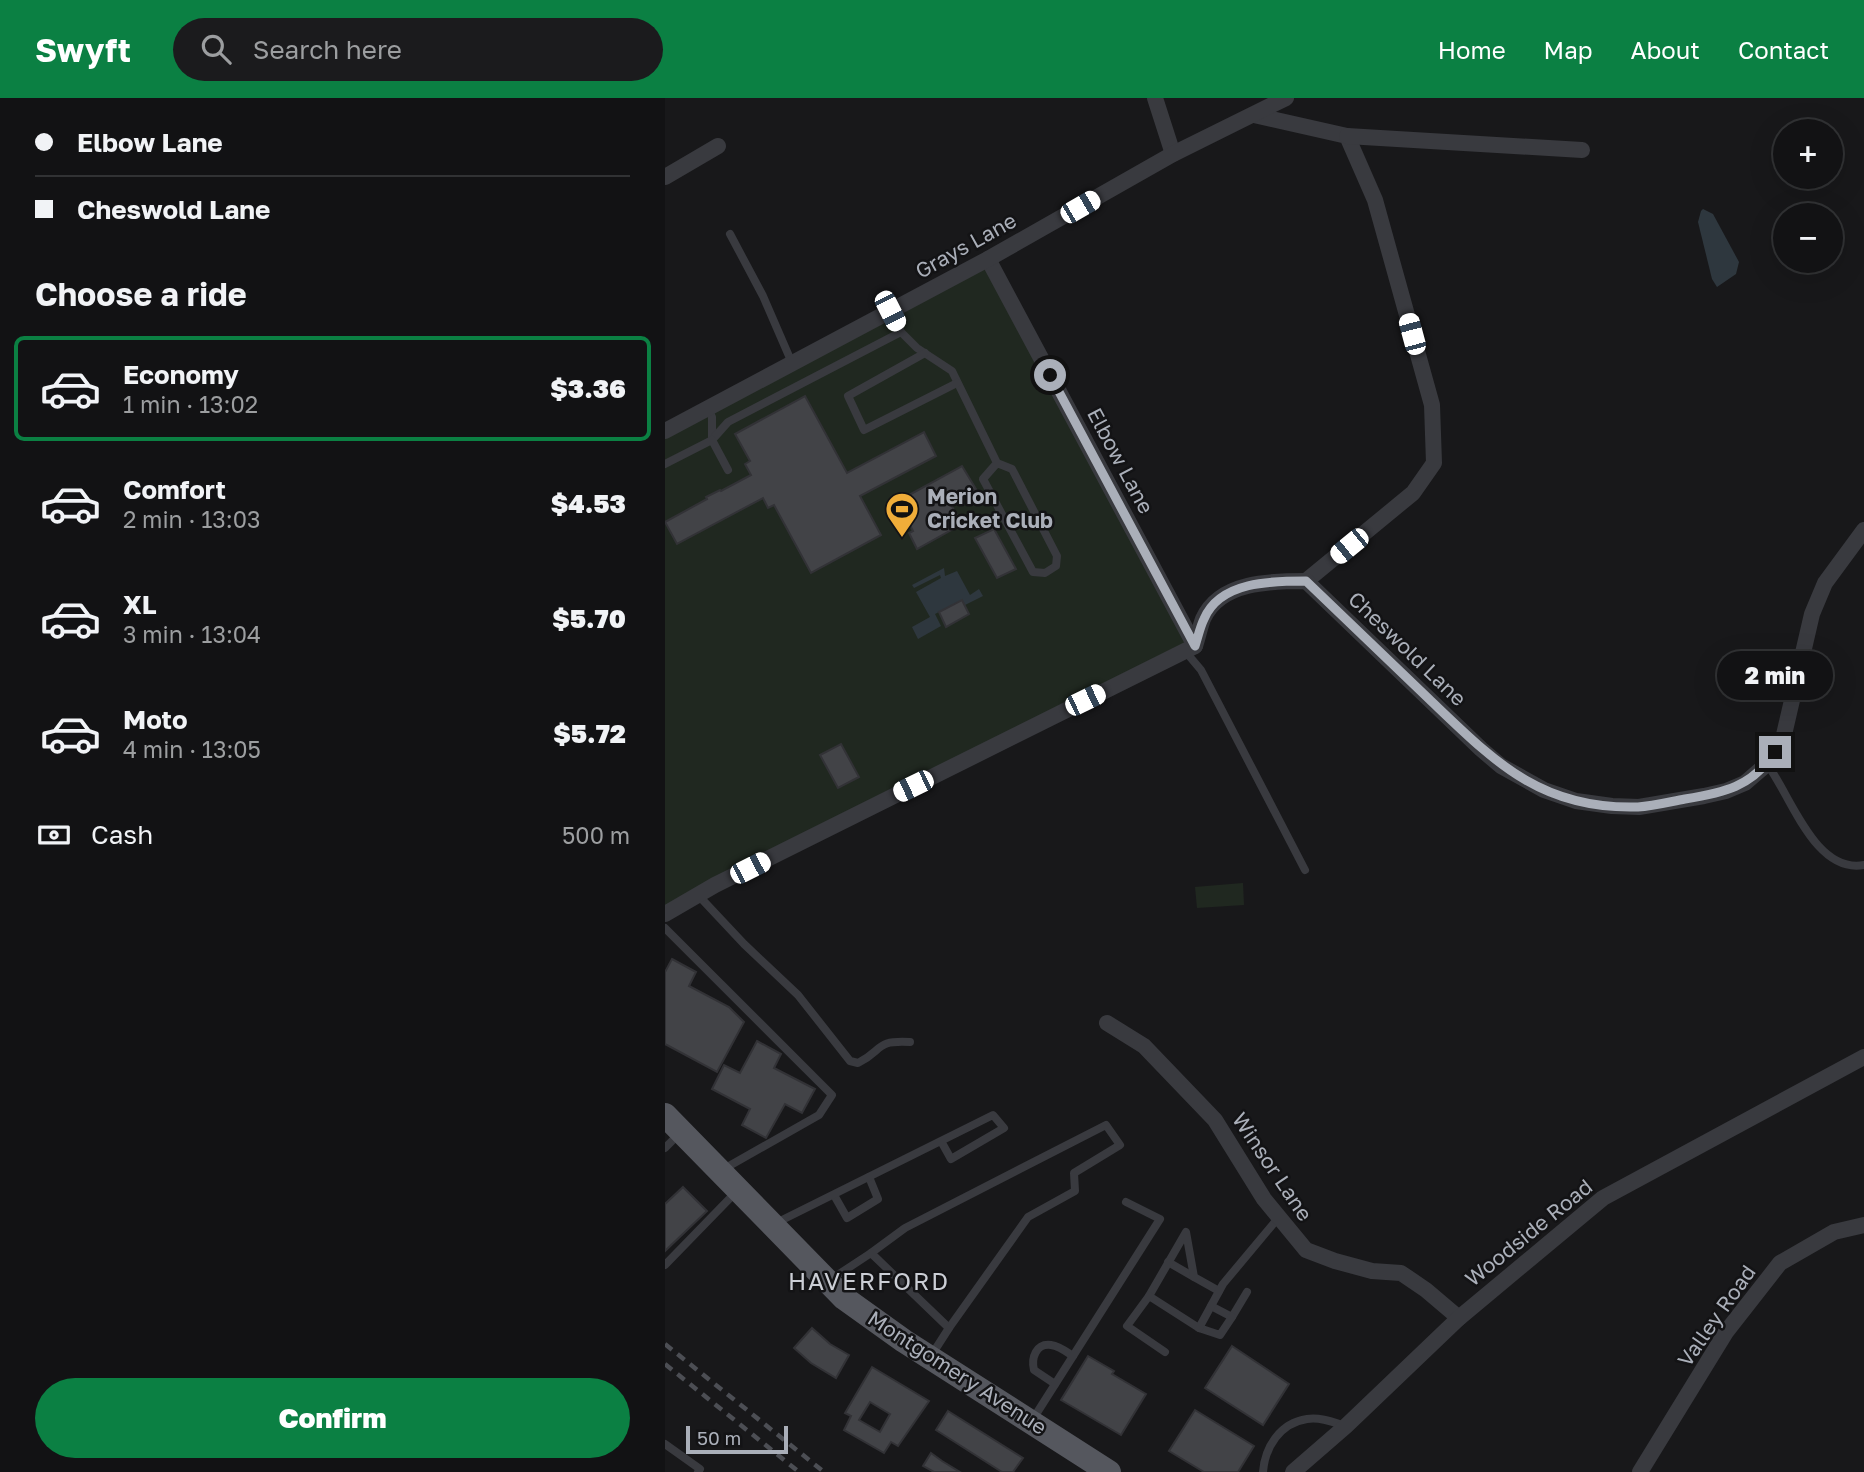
<!DOCTYPE html>
<meta charset="utf-8">
<style>
body{margin:0;font-family:"Golos Text",sans-serif;background:#1b1b1d;color:#f1f3f6;height:100vh;display:flex;flex-direction:column;font-size:26px;white-space:nowrap}
*{box-sizing:border-box;margin:0}
p{font-size:23px;color:#9c9ea0}
.icon{flex:none;width:38px;height:38px;fill:none;stroke:currentColor;stroke-width:2;stroke-linecap:round;stroke-linejoin:round}
.map{position:relative;flex:1;overflow:hidden}
.drawer{display:flex;flex-direction:column;background:#121214;width:665px}
.drawer>*{flex:none}
.hud{display:grid;align-content:center;height:154px;padding:0 35px;background:#121214}
.tools{position:absolute;left:1108px;top:21px;display:grid;gap:14px}
.tools a{display:grid;place-items:center;width:70px;height:70px;border-radius:50%;background:#121214;box-shadow:0 7px 28px #0002,0 0 0 2px #313234;font-size:35px}
.scale{position:absolute;left:21px;bottom:18px;width:102px;box-sizing:border-box;padding-left:7px;border:4px solid #aaafb9;border-top:0;font-size:19px;line-height:24px;white-space:nowrap;color:#aaafb9;-webkit-text-stroke:5px #131315;paint-order:stroke}
.end{position:absolute;width:32px;height:32px;margin:-16px;border:9px solid #aaafb9;background:#111;box-shadow:0 0 0 4px #111}
.from{border-radius:50%}
.bubble{position:absolute;height:49px;border-radius:24px;background:#121214;box-shadow:0 7px 28px #0002,0 0 0 2px #313234;font-size:23px;font-weight:800;line-height:49px;text-align:center}
.car{position:absolute;width:21px;height:42px;margin:-21px -10px;border-radius:9px;box-shadow:0 0 5px 2px #0007;background:linear-gradient(#fff 24%,#345 0 40%,#fff 0 76%,#345 0 86%,#fff 0)}
.hud b{display:flex;align-items:center;gap:24px;height:66px;font-size:26px}
.hud b+b{border-top:2px solid #313234}
.hud i{width:18px;height:18px;background:#f1f3f6}
ul{padding:0;list-style:none}
li{display:flex;align-items:center;gap:21px;height:105px;margin:0 14px 10px;padding:0 21px;border:4px solid transparent;border-radius:10px}
li div{flex:1}
li b{display:block;font-size:26px}
li em{font-style:normal;font-weight:800}
li.active{border-color:#0b8043}
li>.icon{width:63px;height:63px;stroke-width:1.5}
h2{padding:0 35px;font-size:32px;line-height:84px}
.pay{display:flex;align-items:center;gap:18px;height:77px;padding:0 35px;font-size:26px}
.pay p{margin-inline-start:auto}
.button{display:flex;gap:14px;margin-top:auto;padding:14px 35px}
.button a{flex:1;height:80px;border-radius:42px;background:#0b8043;color:#fff;font-size:28px;font-weight:800;line-height:80px;text-align:center}
header{display:flex;align-items:center;gap:42px;box-sizing:border-box;height:98px;padding:0 35px;background:#0b8043;color:#fff}
header strong{font-size:33px}
nav{display:flex;gap:38px;margin-inline-start:auto;font-size:24px}
.search{width:490px;height:63px;background:#1b1b1d;display:flex;align-items:center;gap:18px;box-sizing:border-box;padding:0 24px;border-radius:38px;color:#9c9ea0;font-size:26px}
main{display:flex;flex:1;min-height:0}
.map>svg:first-child{display:block}
.green{fill:#202820}
.water{fill:#2e373e}
.building{fill:#424347;stroke:#323236;stroke-width:2;fill-rule:evenodd}
.lines{fill:none;stroke-linecap:round;stroke-linejoin:round}
.lane{stroke:#393a3f;stroke-width:8}
.street{stroke:#393a3f;stroke-width:16}
.primary{stroke:#55575e;stroke-width:24}
.rail{stroke:#4c4e54;stroke-width:4.5;stroke-dasharray:9 7;stroke-linecap:butt}
.route{stroke:#aaafb9;stroke-width:9}
.labels{text-anchor:middle;stroke-width:5;stroke-linejoin:round;paint-order:stroke}
.street-label{font-size:21px;fill:#aaafb9;stroke:#131315}
.poi-label{font-size:21px;font-weight:bold;fill:#aaafb9;stroke:#131315;text-anchor:start}
.quarter-label{font-size:24px;letter-spacing:2px;fill:#cbced5;stroke:#131315}
</style>
<header>
<strong>Swyft</strong>
<div class="search"><svg class="icon" aria-label="search" viewBox="0 0 24 24"><circle cx="10" cy="10" r="6"/><path d="M15 15l6 6"/></svg>Search here</div>
<nav><a>Home</a><a>Map</a><a>About</a><a>Contact</a></nav>
</header>
<main>
<section class="drawer">
<div class="hud">
<b><i class="from"></i>Elbow Lane</b>
<b><i></i>Cheswold Lane</b>
</div>
<h2>Choose a ride</h2>
<ul>
<li class="active"><svg class="icon" aria-label="car" viewBox="0 0 24 24"><path d="M5 17H2v-5l4-1 3-4h7l3 4 3 1v5h-3M9 17h6M6 11h13"/><circle cx="7" cy="17" r="2"/><circle cx="17" cy="17" r="2"/></svg><div><b>Economy</b><p>1 min · 13:02</p></div><em>$3.36</em></li>
<li><svg class="icon" aria-label="car" viewBox="0 0 24 24"><path d="M5 17H2v-5l4-1 3-4h7l3 4 3 1v5h-3M9 17h6M6 11h13"/><circle cx="7" cy="17" r="2"/><circle cx="17" cy="17" r="2"/></svg><div><b>Comfort</b><p>2 min · 13:03</p></div><em>$4.53</em></li>
<li><svg class="icon" aria-label="car" viewBox="0 0 24 24"><path d="M5 17H2v-5l4-1 3-4h7l3 4 3 1v5h-3M9 17h6M6 11h13"/><circle cx="7" cy="17" r="2"/><circle cx="17" cy="17" r="2"/></svg><div><b>XL</b><p>3 min · 13:04</p></div><em>$5.70</em></li>
<li><svg class="icon" aria-label="car" viewBox="0 0 24 24"><path d="M5 17H2v-5l4-1 3-4h7l3 4 3 1v5h-3M9 17h6M6 11h13"/><circle cx="7" cy="17" r="2"/><circle cx="17" cy="17" r="2"/></svg><div><b>Moto</b><p>4 min · 13:05</p></div><em>$5.72</em></li>
</ul>
<div class="pay"><svg class="icon" aria-label="cash" viewBox="0 0 24 24"><path d="M3 7h18v10H3z"/><circle cx="12" cy="12" r="2"/></svg>Cash<p>500 m</p></div>
<div class="button"><a>Confirm</a></div>
</section>
<div class="map">
<svg width="1199" height="1374" viewBox="0 0 1199 1374">
<rect width="100%" height="100%" fill="#18181a"/>
<!-- green -->
<g class="green">
<polygon points="323,161 530,548 0,816 0,335"/>
<polygon points="578,785 579,807 532,810 530,789"/>
</g>
<!-- water -->
<g class="water">
<polygon points="1038,111 1048,116 1074,164 1071,176 1052,189 1047,181 1033,124 1036,113"/>
<polygon points="279,470 280,478 292,473 305,497 314,491 318,498 300,507 297,502 270,516 276,528 253,541 247,529 265,519 251,494 276,480 275,477 249,490 247,487"/>
</g>
<!-- building -->
<g class="building">
<polygon points="140,298 182,375 259,334 271,358 195,398 216,437 146,475 109,407 103,410 98,400 12,446 0,424 42,401 41,399 55,392 56,393 86,377 80,366 85,363 70,336"/>
<polygon points="297,368 311,391 285,405 297,426 252,451 244,435 248,433 233,403"/>
<polygon points="329,431 351,471 332,480 310,440"/>
<polygon points="297,502 304,516 281,529 274,514"/>
<polygon points="176,646 194,679 173,690 155,657"/>
<polygon points="7,861 31,874 24,888 64,909 79,924 52,974 0,946 0,874"/>
<polygon points="92,943 116,956 109,970 150,991 137,1015 120,1006 101,1040 77,1027 85,1011 47,991 59,967 75,975"/>
<polygon points="18,1089 42,1113 0,1153 0,1106"/>
<polygon points="147,1230 165,1246 184,1257 171,1280 146,1265 129,1250"/>
<polygon points="567,1248 624,1286 598,1327 540,1290"/>
<polygon points="423,1258 449,1273 447,1276 481,1296 456,1337 396,1302"/>
<path d="M207 1269 264 1303 233 1348 226 1344 219 1355 179 1332 186 1318 180 1315ZM205 1304 225 1316 215 1334 194 1322Z"/>
<polygon points="530,1312 589,1348 573,1374 539,1374 504,1353"/>
<polygon points="283,1313 358,1360 348,1374 337,1374 271,1332"/>
<polygon points="266,1355 277,1363 295,1374 269,1374 258,1368"/>
</g>
<g class="lines">
<!-- lane -->
<g class="lane">
<polyline points="65,136 98,198 127,265"/>
<polyline points="225,213 236,234 252,250 287,273 332,365 347,371 392,458 391,468 380,475 368,474 318,381 332,365"/>
<polyline points="260,255 183,298 199,332 292,285"/>
<polyline points="43,310 47,319 47,342"/>
<polyline points="47,342 63,324 236,234"/>
<polyline points="0,366 47,342 63,372"/>
<polyline points="520,553 536,572 640,772"/>
<path d="M1102 666C1126 698 1150 776 1199 767"/>
<path d="M33 797 79 846 133 897 185 963 193 965C219 952 209 942 245 944"/>
<polyline points="0,830 167,997 154,1017 57,1072"/>
<polyline points="0,1050 14,1036"/>
<polyline points="169,1097 182,1120 213,1101 204,1079"/>
<polyline points="109,1126 328,1017 339,1030 286,1061 276,1043"/>
<polyline points="206,1155 240,1130 441,1027 455,1047 409,1075 410,1093 363,1119 284,1230"/>
<polyline points="503,1164 529,1179"/>
<polyline points="0,1167 70,1095"/>
<polyline points="165,1182 206,1155 284,1230 266,1258"/>
<polyline points="484,1198 521,1134 529,1179 554,1193"/>
<polyline points="546,1208 567,1219 582,1194"/>
<polyline points="534,1230 555,1237 567,1219"/>
<polyline points="500,1254 462,1228 484,1198 534,1230 558,1186 614,1119"/>
<path d="M390 1286 369 1272C366 1260 371 1245 386 1247 394 1248 402 1254 408 1258"/>
<polyline points="368,1321 495,1121 461,1104"/>
<polyline points="0,1346 35,1371 33,1374"/>
<path d="M598 1374C600 1349 615 1325 642 1321 655 1319 668 1324 681 1328"/>
</g>
<!-- street -->
<g class="street">
<polyline points="490,0 508,56"/>
<polyline points="589,17 682,38 710,102 767,307 769,365 748,395 641,483"/>
<polyline points="682,38 917,52"/>
<polyline points="0,79 53,48"/>
<polyline points="323,161 530,548"/>
<polyline points="0,333 323,161 508,56 621,0"/>
<path d="M0 816 50 787 530 548C533 539 535 529 538 521 555 483 607 483 641 483L816 651 836 668 879 692 911 703 947 708 974 709 1039 698 1061 693 1080 685 1102 666 1118 641 1147 516 1160 485 1199 432"/>
<polyline points="442,925 479,948 550,1022 599,1101 641,1152 670,1163 707,1173 736,1175 761,1192 794,1220"/>
<polyline points="628,1374 681,1328 794,1220 938,1100 1199,959"/>
<polyline points="975,1374 1061,1234 1115,1165 1169,1134 1199,1127"/>
</g>
<!-- primary -->
<polyline class="primary" points="0,1017 179,1200 239,1243 444,1374"/>
<!-- rail -->
<g class="rail">
<polyline points="0,1246 159,1374"/>
<polyline points="0,1266 134,1374"/>
</g>
</g>
<g class="lines">
<!-- route -->
<path class="route" d="M385 277 530 548C533 539 535 529 539 521 555 483 607 483 641 483 682 522 723 562 764 601 829 663 875 712 973 709 988 708 1004 704 1020 701 1058 695 1087 689 1110 654"/>
</g>
<!-- icons -->
<defs>
<symbol id="stadium-pin" viewBox="-11 -11 22 30"><path d="M0 17L-7.5 6A9.5 9.5 0 1 1 7.5 6Z" fill="#f0ad39" stroke="#131315"/><path d="M0-5a6.5 5 0 1 0 0 10a6.5 5 0 1 0 0-10ZM-3.5-1.8h7v3.6h-7Z" fill="#111"/></symbol>
</defs>
<g fill-rule="evenodd">
<use href="#stadium-pin" x="218" y="392" width="38" height="52"/>
</g>
<g class="labels">
<!-- street labels -->
<g class="street-label">
<text transform="translate(301 148) rotate(-29)" y="7">Grays Lane</text>
<text transform="translate(455 363) rotate(62)" y="7">Elbow Lane</text>
<text transform="translate(742 551) rotate(44)" y="7">Cheswold Lane</text>
<text transform="translate(607 1069) rotate(56)" y="7">Winsor Lane</text>
<text transform="translate(864 1135) rotate(-39)" y="7">Woodside Road</text>
<text transform="translate(1052 1218) rotate(-55)" y="7">Valley Road</text>
<text transform="translate(292 1275) rotate(33)" y="7">Montgomery Avenue</text>
</g>
<!-- poi labels -->
<g class="poi-label">
<text x="262" y="406">Merion<tspan x="262" dy="24">Cricket Club</tspan></text>
</g>
<!-- quarter labels -->
<g class="quarter-label">
<text x="204" y="1192">HAVERFORD</text>
</g>
</g>
</svg>
<div class="tools">
<a>+</a>
<a>−</a>
</div>
<div class="scale">50 m</div>
<i class="end from" style="left:385px;top:277px"></i>
<i class="end" style="left:1110px;top:654px"></i>
<div class="bubble" style="left:1052px;top:553px;width:116px">2 min</div>
<i class="car" style="left:415px;top:109px;rotate:60deg"></i>
<i class="car" style="left:225px;top:213px;rotate:153deg"></i>
<i class="car" style="left:747px;top:236px;rotate:345deg"></i>
<i class="car" style="left:684px;top:448px;rotate:231deg"></i>
<i class="car" style="left:420px;top:602px;rotate:64deg"></i>
<i class="car" style="left:248px;top:688px;rotate:244deg"></i>
<i class="car" style="left:85px;top:770px;rotate:63deg"></i>
</div>
</main>
